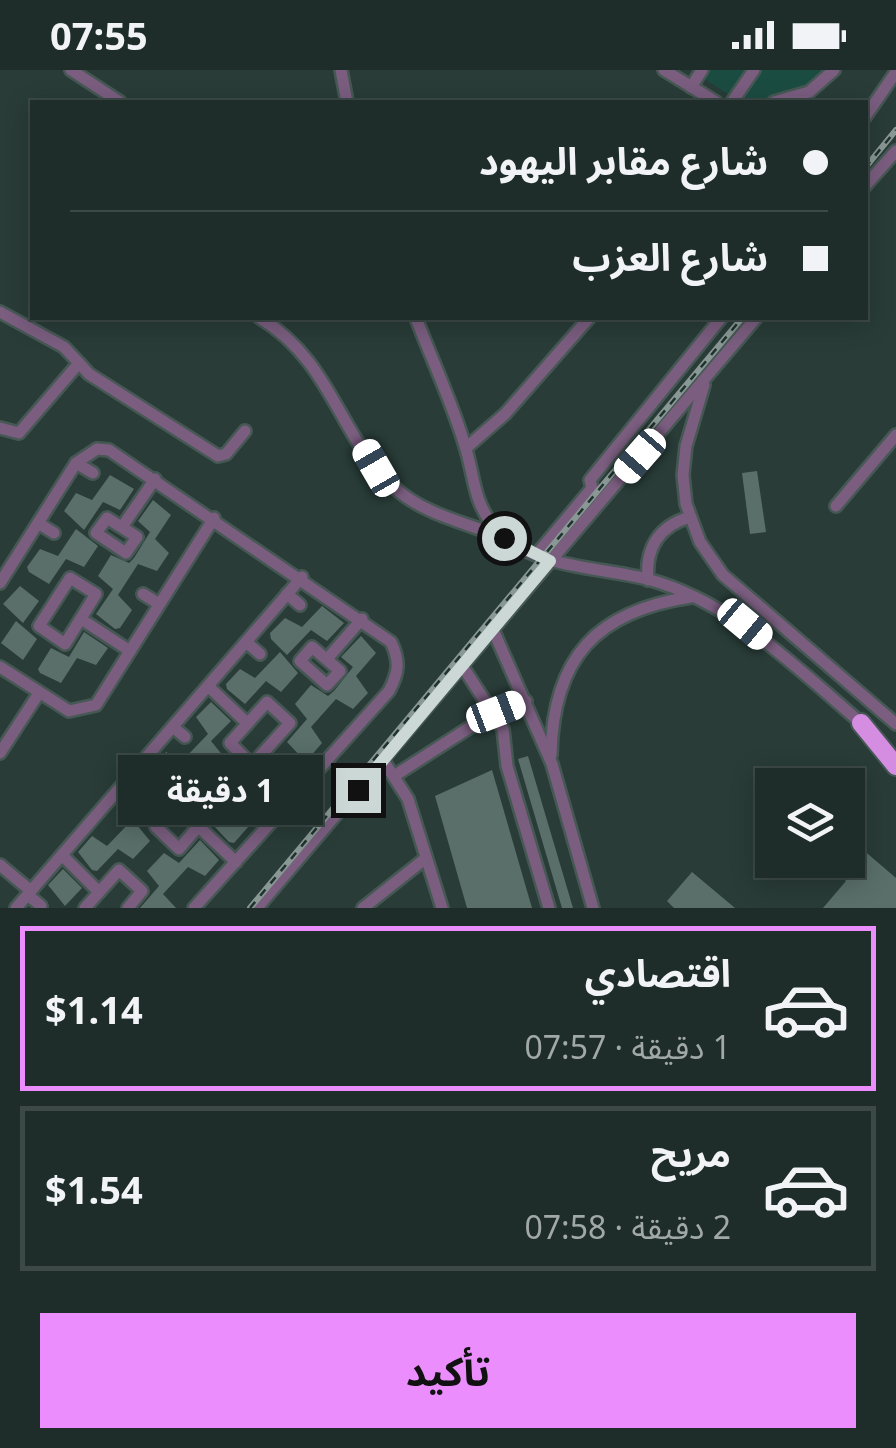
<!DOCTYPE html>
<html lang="ar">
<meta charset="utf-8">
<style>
body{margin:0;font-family:"Noto Sans","Noto Sans Arabic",sans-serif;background:#273532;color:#f1f3f6;direction:rtl;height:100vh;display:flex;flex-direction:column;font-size:38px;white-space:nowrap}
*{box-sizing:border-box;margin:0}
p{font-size:32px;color:#a1a8a8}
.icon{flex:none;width:55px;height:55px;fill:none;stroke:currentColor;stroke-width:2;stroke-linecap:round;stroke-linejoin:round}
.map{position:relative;height:838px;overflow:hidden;direction:ltr}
.details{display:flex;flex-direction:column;background:#1f2d2a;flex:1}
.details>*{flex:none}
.banner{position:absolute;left:30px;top:30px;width:838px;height:220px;border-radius:0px;box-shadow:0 5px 25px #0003,0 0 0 2px #3c4947;direction:rtl;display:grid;align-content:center;height:220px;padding:0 40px;background:#1f2d2a}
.controls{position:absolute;left:755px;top:698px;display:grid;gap:20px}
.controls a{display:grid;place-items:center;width:110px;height:110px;border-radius:0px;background:#1f2d2a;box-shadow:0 5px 25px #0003,0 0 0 2px #3c4947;font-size:50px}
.end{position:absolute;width:45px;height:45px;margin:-22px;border:12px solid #ccd8d5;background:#111;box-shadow:0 0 0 5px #111}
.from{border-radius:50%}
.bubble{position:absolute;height:70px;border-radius:0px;background:#1f2d2a;box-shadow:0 5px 25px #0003,0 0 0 2px #3c4947;font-size:32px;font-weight:700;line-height:70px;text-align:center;direction:rtl}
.car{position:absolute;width:30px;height:60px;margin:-30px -15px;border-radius:12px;box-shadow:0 0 8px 2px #0007;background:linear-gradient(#fff 24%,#345 0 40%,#fff 0 76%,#345 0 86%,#fff 0)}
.banner b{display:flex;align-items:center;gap:35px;height:95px;font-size:38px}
.banner b+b{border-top:2px solid #3c4947}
.banner i{width:25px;height:25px;background:#f1f3f6}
ul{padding:18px 0 0;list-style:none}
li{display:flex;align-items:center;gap:30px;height:165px;margin:0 20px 15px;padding:0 20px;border:5px solid #3c4947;border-radius:0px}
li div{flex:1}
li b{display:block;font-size:38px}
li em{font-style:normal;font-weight:700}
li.active{border-color:#eb8dfc}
li>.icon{width:90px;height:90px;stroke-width:1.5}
.button{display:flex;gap:20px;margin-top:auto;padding:20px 40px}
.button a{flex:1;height:115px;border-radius:0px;background:#eb8dfc;color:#111;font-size:40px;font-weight:700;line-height:115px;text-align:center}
.status{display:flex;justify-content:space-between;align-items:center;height:70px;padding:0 50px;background:#1f2d2a;direction:ltr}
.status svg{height:28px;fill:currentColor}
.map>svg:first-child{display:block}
.green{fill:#1b4c42}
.building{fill:#5a6f6a}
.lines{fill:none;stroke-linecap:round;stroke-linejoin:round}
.minor-casing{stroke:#465854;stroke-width:16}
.highway-casing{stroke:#465854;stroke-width:22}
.minor{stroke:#7a5d7f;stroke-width:11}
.highway{stroke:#d48de1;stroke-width:18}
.rail-casing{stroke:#899894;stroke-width:6}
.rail{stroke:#1f322d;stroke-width:2.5;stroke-dasharray:8;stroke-linecap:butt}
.route{stroke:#ccd8d5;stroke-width:12}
</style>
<div class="status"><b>07:55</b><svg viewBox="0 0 49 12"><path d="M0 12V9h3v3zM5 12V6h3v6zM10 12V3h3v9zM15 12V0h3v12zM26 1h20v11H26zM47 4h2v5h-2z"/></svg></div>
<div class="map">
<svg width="896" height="838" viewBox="0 0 896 838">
<rect width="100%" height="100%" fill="#293c38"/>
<!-- green -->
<polygon class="green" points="691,0 835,0 805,32 740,32"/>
<!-- building -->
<g class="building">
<polygon points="757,401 766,462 750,464 742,403"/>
<polygon points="110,405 134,419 120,440 103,432 84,460 64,441 76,423 92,430"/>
<polygon points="153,430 171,445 155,469 169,483 157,501 138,494 118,525 132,540 120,558 115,559 96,544 113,519 98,506 111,485 129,493 134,488 150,462 138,451"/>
<polygon points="76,459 98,476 84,497 66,489 49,514 29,502 27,497 40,479 58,486"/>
<polygon points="20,516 39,531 23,553 3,534"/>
<polygon points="322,536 344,553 327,571 311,560 287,585 271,569 270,563 285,548 302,557"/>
<polygon points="16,551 37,569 23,590 1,573"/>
<polygon points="84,562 108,578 96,595 77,588 61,613 40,603 38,599 51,578 69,587"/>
<polygon points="361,566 376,583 356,606 368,623 353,639 336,629 311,657 322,673 308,689 303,689 287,672 307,649 295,634 311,615 328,626 334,621 353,597 341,587"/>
<polygon points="280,582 298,603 281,622 266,611 245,634 227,619 226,614 240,599 255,608"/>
<polygon points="211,632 231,651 211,671 224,687 207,705 192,695 171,718 166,716 152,698 166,682 182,691 208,664 196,647"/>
<polygon points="274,686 294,706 279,722 262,713 238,740 249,756 234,773 229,772 213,755 234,732 221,717 238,699 254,709"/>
<polygon points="528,686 573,838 562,838 518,689"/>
<polygon points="492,700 532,838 467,838 435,726"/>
<polygon points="137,715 158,733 137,755 150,771 133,789 118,779 97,801 92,800 78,782 92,766 107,776 134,748 122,731"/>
<polygon points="848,767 896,808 896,838 823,838 846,811 821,790 848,790"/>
<polygon points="200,770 219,790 205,806 188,797 163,824 176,838 140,838 159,816 147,801 164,783 179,793"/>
<polygon points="63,799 82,818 65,836 48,815"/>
<polygon points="692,802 735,838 674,838 667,831"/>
</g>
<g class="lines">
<defs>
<g id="minor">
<polyline points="71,0 120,32"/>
<polyline points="341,0 347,32"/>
<polyline points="664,0 716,32"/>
<polyline points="691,17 702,0"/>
<polyline points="732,32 754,0"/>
<polyline points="774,32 809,22 834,0"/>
<polyline points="865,47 896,2"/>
<polyline points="865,116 896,81"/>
<polyline points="0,242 64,277 79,293"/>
<path d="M260 248C333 292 339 368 394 417 421 443 465 453 499 466"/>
<path d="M416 248C432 290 452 332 465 376 474 404 473 430 492 454 528 499 596 496 647 509 734 532 799 601 866 657"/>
<polyline points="704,315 686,376 683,405 686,434 700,472 723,505 896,654"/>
<polyline points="0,358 19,363 79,293 89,304 218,386 226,384 245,361"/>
<polyline points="466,378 505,344 589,248"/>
<polyline points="76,393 93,403"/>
<polyline points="836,436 896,365"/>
<polygon points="107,448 137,467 126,483 96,463"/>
<polyline points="38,453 54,463"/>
<polyline points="122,457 155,409"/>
<polyline points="537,484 592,418 590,410 721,248"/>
<polygon points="70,508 96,524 65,574 39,556"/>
<path d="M648 510C645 478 659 456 690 447"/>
<path d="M0 513 76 393 97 379 109 380 391 572C400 591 399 602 389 621L194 838"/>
<polyline points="143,524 159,534"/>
<polyline points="287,524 300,535"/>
<polyline points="81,549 130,581"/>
<polyline points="494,562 552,694 593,838"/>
<polyline points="246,572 260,584"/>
<polygon points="312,577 340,601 327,615 300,591"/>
<polyline points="327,589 362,549"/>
<polyline points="0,597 69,641 96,635 214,448"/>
<polyline points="463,597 503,659 507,696 549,838"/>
<polyline points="208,616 247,653"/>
<polygon points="267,632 290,653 252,695 230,673"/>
<polyline points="173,657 185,667"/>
<polyline points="0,683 39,623"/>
<path d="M551 685C553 587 597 541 691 527"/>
<polyline points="383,690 408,729 442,838"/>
<polyline points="394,706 489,645 526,631"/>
<polygon points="192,717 214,738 179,779 156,757"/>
<polyline points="199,757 236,792"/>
<polyline points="62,785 99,822"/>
<polyline points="0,795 31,821"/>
<polyline points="28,825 41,836"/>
<polyline points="16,838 302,507"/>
<polyline points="85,838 119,800 142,821 128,838"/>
<polyline points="257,838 756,248"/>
<polyline points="363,838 426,788"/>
</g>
<polyline id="highway" points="861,653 896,696"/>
</defs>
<!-- minor casing -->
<use href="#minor" class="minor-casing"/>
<!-- highway casing -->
<use href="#highway" class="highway-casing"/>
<!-- minor -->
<use href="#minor" class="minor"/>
<!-- highway -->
<use href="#highway" class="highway"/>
<defs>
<g id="rail">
<polyline points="865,98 896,60"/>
<polyline points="250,838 742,248"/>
</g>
</defs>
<!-- rail casing -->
<use href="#rail" class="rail-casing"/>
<!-- rail -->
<use href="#rail" class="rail"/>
</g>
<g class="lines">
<!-- route -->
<polyline class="route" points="358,720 550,491 504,468"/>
</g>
</svg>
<div class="controls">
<a><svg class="icon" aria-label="layers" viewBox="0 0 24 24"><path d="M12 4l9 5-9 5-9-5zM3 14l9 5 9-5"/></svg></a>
</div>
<i class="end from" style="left:504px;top:468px"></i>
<i class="end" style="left:358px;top:720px"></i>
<div class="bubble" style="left:118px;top:685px;width:205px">1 دقيقة</div>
<i class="car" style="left:640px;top:386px;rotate:221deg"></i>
<i class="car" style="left:376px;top:398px;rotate:330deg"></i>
<i class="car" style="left:745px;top:554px;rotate:130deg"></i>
<i class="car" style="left:496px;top:642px;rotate:69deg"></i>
<div class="banner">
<b><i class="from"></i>شارع مقابر اليهود</b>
<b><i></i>شارع العزب</b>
</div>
</div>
<section class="details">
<ul>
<li class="active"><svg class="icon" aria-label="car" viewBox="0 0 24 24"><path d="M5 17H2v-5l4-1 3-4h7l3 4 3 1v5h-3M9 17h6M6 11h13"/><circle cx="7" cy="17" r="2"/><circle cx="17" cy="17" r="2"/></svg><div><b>اقتصادي</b><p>1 دقيقة · 07:57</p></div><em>$1.14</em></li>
<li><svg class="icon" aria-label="car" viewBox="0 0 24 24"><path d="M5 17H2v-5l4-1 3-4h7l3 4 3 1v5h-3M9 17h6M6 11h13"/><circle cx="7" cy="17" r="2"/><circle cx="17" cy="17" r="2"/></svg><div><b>مريح</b><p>2 دقيقة · 07:58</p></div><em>$1.54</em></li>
</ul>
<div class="button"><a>تأكيد</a></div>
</section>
